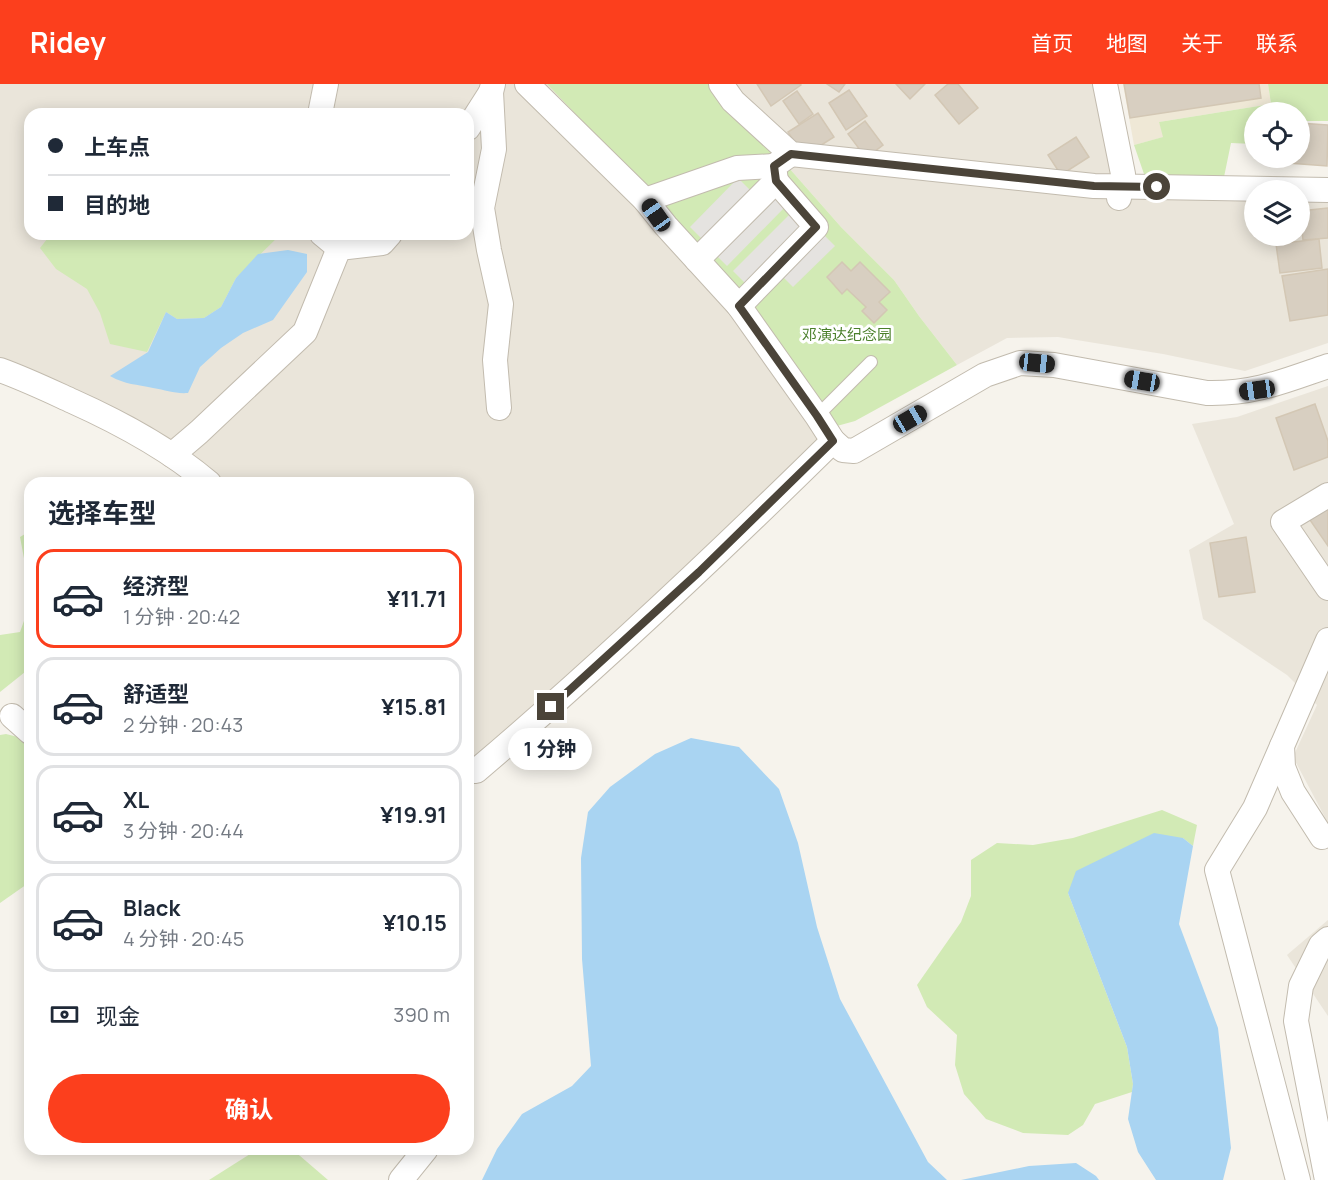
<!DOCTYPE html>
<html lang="zh">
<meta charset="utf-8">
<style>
body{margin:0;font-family:Manrope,"Noto Sans SC",sans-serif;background:#f6f6f7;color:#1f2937;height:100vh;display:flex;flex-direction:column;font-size:22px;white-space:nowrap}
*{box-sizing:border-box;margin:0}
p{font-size:20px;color:#747a83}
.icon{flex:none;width:33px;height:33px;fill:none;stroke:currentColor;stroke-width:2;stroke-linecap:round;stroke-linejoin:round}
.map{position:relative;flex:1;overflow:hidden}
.sheet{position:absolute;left:24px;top:393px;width:450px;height:678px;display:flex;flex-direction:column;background:#fff;border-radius:18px;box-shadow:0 3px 15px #0003}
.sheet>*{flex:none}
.banner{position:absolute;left:24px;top:24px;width:450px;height:132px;border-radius:18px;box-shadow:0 3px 15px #0003;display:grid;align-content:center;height:132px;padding:0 24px;background:#fff}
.buttons{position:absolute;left:1244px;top:18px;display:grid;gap:12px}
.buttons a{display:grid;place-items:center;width:66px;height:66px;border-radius:50%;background:#fff;box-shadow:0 3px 15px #0003;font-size:30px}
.end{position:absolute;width:27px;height:27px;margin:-14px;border:8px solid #4b4439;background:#fff;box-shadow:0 0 0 3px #fff}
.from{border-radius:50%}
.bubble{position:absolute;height:42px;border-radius:21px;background:#fff;box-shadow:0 3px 15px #0003;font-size:20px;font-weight:700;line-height:42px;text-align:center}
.car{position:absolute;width:18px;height:36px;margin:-18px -9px;border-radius:8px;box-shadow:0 0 4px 2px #0007;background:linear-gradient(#222 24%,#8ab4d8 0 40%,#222 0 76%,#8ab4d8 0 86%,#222 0)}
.banner b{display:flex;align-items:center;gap:21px;height:57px;font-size:22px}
.banner b+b{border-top:2px solid #e0e1e3}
.banner i{width:15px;height:15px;background:#1f2937}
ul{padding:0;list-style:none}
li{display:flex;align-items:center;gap:18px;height:99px;margin:0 12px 9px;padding:0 12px;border:3px solid #e0e1e3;border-radius:18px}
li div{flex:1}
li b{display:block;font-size:22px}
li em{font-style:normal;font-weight:700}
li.on{border-color:#fc3f1d}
li>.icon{width:54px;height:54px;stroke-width:1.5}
h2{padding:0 24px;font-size:27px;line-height:72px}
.pay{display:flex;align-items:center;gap:15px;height:66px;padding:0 24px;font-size:22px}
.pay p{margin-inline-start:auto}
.action{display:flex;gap:12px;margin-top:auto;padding:12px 24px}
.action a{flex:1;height:69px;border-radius:36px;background:#fc3f1d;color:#fff;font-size:24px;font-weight:700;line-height:69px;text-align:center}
header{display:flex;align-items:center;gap:36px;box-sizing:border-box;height:84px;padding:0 30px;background:#fc3f1d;color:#fff}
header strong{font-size:28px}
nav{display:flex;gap:33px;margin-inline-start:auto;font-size:21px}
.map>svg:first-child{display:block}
.residential{fill:#eae5da;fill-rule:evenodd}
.education{fill:#efe8d6}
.green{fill:#d2eab5}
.parking{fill:#e5e3e0}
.water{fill:#a9d4f2}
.building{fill:#d8cfc1;stroke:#d3c7b4;stroke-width:1.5}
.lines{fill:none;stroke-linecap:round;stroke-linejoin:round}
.lane-casing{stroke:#c2bbae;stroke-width:14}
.street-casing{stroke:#c2bbae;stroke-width:26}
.lane{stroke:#fff;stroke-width:12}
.street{stroke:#fff;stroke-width:24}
.route{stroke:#4b4439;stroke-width:8}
.labels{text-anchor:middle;stroke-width:6;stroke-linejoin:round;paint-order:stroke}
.park-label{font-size:15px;fill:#4a7f2a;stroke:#fff}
</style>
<header>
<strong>Ridey</strong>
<nav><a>首页</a><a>地图</a><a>关于</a><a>联系</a></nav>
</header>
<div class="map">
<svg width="1328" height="1096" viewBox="0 0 1328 1096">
<rect width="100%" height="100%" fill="#f6f3ec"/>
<!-- residential -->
<g class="residential">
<path d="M0 0H547L642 100 833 357 468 686V399H209L0 286ZM30 30H468V150H30Z"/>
<polygon points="736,0 1106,0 1123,90 1254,115 1254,152 1299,152 1299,116 1328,116 1328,259 1245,287 1163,270 1058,253 1007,254 957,281 919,232 894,196 841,143 789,84"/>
<polygon points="1328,302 1328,739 1293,673 1317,621 1287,591 1203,535 1189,466 1234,440 1192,340 1237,333"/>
<polygon points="1328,836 1328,932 1287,871"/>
</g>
<!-- education -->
<polygon class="education" points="1123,0 1268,0 1271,20 1159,38 1164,53 1134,61"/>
<!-- green -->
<g class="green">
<polygon points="547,0 736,0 772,48 789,84 841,143 894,196 919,232 957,281 855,337 826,345 642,100"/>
<polygon points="1268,0 1328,0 1328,37 1299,37 1299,28 1254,28 1254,60 1231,59 1224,93 1144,90 1134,61 1163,53 1159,38 1271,20"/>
<polygon points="51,150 281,150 236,194 221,223 204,234 177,235 166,228 147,268 110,260 100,229 87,205 56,185 40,164"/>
<polygon points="30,447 30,506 20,453"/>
<polygon points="30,520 30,584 0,608 0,551 20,548"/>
<polygon points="6,650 30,656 30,798 0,819 0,651"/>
<polygon points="1162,726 1197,741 1193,762 1183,754 1068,809 1127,963 1133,1000 1132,1008 1095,1020 1083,1041 1068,1051 1023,1049 986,1035 964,1010 955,981 957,951 927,923 917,901 961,838 971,812 971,776 997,759 1033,761 1073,754"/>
<polygon points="258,1065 292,1065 328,1096 209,1096"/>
</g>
<!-- parking -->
<g class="parking">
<polygon points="738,94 751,107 703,156 690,143"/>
<polygon points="773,111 785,123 727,182 714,169"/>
<polygon points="791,129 803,141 745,199 733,187"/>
<polygon points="822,149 835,162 793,203 780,190"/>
</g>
<!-- water -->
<g class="water">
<path d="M288 166 307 170V188L273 236 243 249 221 264 200 283 188 309C175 310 166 306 153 304 136 300 126 301 110 292L148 268 166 228 177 235 204 234 221 223 236 194 258 170Z"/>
<polygon points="691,654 739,663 779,705 798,759 817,843 840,915 928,1078 947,1096 482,1096 497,1065 522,1030 572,1002 591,982 582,875 581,774 588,728 610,703 655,670"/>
<polygon points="1154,749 1183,754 1193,762 1179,840 1218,944 1231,1064 1223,1096 1156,1096 1138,1068 1128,1035 1133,1000 1127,963 1068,809 1076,787"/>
<polygon points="1076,1079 1096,1092 1099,1096 961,1096 1029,1082"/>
</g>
<!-- building -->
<g class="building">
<polygon points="757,0 800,0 801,1 771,22"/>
<polygon points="827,0 845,0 839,8"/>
<polygon points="896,0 925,0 910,15"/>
<polygon points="948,0 958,0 978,24 959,40 935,11"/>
<polygon points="1124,0 1259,0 1261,14 1130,34"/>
<polygon points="849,6 867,32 846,46 829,19"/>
<polygon points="797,7 813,30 799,40 783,17"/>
<polygon points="818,29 834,53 804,72 788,48"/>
<polygon points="865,37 883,61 866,74 848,50"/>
<polygon points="1299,39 1328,41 1327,82 1288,79 1289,74 1299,74"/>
<polygon points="1076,53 1089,73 1061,91 1048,71"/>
<polygon points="1328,124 1328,154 1303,156 1300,127"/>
<polygon points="1319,155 1322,184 1280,189 1276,160"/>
<polygon points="842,178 851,187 860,178 890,208 879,218 887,226 874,239 862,227 866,223 847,205 842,210 827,193"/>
<polygon points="1328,185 1328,231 1290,237 1282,192"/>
<polygon points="1315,320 1328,357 1328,373 1294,386 1276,334"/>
<polygon points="1328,424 1328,462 1310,436"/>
<polygon points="1246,453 1255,508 1219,513 1210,459"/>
</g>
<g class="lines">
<defs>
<polyline id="lane" points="817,332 871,278"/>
<g id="street">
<polyline points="493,0 491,8 494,65 482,124 489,166 501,220 495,276 499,324"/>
<path d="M527 0 645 116 666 142 739 222 817 332 833 357 843 366 854 367 985 291 1020 279 1054 281 1207 309C1255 310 1284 297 1328 282"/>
<polyline points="721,0 733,17 791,70 1094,102 1328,106"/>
<polyline points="1105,0 1123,90 1119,114"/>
<polyline points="320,30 326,0"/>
<polyline points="468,44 491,8"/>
<polyline points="645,116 737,84 774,82"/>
<polyline points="322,150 339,164"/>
<polyline points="697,176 776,97 774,82 791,70"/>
<polyline points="739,222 816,143 776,97"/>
<path d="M0 286C25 295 48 306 72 317 121 339 168 364 209 399"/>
<polyline points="172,371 199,348 305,248 339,164 382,159 390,150"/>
<polyline points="1328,411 1283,438 1328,504"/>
<polyline points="12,632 30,648"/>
<polyline points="1282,662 1255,724 1217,786 1298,1096"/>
<path d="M468 686 476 687C600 582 717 471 833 357"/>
<polyline points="1322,753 1293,708 1283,683 1282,662 1328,556"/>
<polyline points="401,1096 426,1065"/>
<polyline points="1327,1096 1296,937 1301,902 1321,861 1328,855"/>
</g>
</defs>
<!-- lane casing -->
<use href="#lane" class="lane-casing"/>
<!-- street casing -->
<use href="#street" class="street-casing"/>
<!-- lane -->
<use href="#lane" class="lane"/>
<!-- street -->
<use href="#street" class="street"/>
</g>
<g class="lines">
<!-- route -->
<polyline class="route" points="551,623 699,488 833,357 817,332 739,222 816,143 776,97 774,82 791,70 1094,102 1157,103"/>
</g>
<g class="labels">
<!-- park labels -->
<g class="park-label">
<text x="847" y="256">邓演达纪念园</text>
</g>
</g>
</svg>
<div class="buttons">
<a><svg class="icon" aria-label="locate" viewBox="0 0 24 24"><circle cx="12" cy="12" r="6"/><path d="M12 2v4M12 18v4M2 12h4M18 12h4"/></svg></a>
<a><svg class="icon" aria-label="layers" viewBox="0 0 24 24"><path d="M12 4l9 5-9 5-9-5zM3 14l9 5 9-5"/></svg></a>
</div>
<i class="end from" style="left:1157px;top:103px"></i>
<i class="end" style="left:551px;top:623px"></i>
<div class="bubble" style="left:508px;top:644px;width:84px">1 分钟</div>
<i class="car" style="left:656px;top:131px;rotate:325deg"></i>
<i class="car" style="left:1037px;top:279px;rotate:96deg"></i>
<i class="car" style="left:1142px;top:297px;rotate:280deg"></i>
<i class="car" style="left:1257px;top:306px;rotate:262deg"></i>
<i class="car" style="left:910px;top:335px;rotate:60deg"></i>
<div class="banner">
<b><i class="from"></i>上车点</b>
<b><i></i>目的地</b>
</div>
<section class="sheet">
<h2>选择车型</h2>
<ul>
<li class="on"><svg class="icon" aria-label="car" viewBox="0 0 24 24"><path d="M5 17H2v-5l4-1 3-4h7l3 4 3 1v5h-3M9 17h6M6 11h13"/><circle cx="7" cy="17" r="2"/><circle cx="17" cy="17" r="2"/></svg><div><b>经济型</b><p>1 分钟 · 20:42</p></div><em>¥11.71</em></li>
<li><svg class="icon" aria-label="car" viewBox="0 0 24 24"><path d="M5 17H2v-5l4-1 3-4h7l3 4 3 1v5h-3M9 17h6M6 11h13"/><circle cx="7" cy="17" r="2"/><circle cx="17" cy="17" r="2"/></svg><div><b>舒适型</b><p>2 分钟 · 20:43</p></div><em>¥15.81</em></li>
<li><svg class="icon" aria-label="car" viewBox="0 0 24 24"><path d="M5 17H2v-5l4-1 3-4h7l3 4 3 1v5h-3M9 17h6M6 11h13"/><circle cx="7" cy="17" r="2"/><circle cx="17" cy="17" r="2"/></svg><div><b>XL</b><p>3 分钟 · 20:44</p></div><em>¥19.91</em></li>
<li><svg class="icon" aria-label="car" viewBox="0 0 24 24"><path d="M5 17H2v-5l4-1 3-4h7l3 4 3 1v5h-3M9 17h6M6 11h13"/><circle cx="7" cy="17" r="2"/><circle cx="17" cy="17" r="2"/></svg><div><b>Black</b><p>4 分钟 · 20:45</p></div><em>¥10.15</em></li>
</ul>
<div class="pay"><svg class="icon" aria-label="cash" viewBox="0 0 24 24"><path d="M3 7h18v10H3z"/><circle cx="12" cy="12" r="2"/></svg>现金<p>390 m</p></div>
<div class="action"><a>确认</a></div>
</section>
</div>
